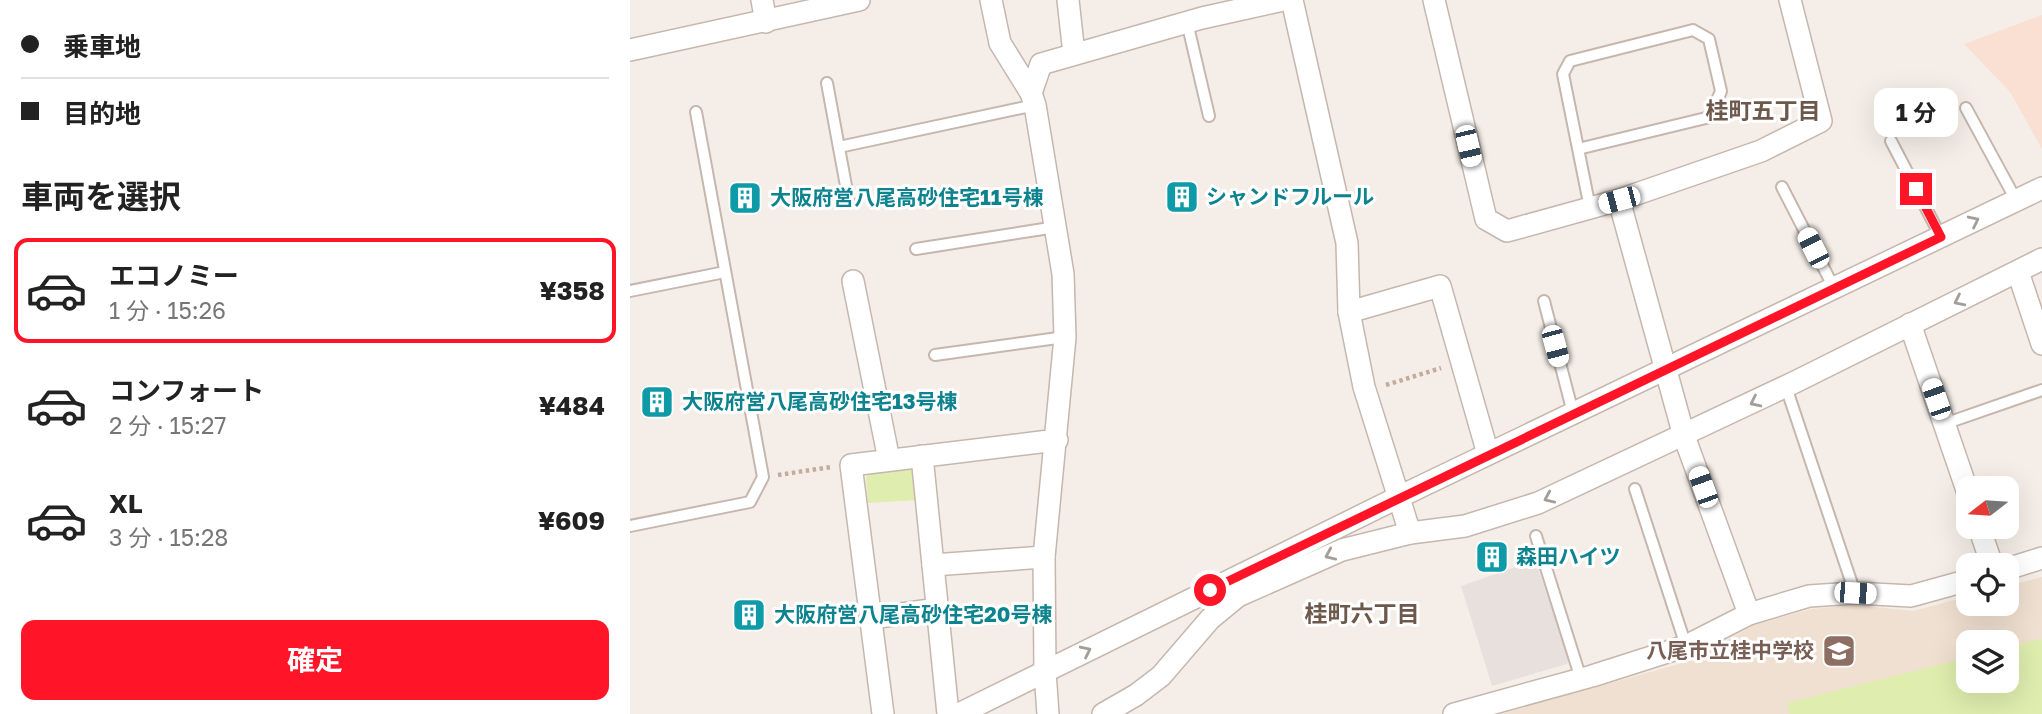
<!DOCTYPE html>
<html lang="ja">
<meta charset="utf-8">
<style>
body{margin:0;font-family:"Golos Text","Noto Sans JP",sans-serif;background:#f6f6f6;color:#222;height:100vh;display:flex;flex-direction:column;font-size:26px;white-space:nowrap}
*{box-sizing:border-box;margin:0}
p{font-size:23px;color:#767676}
.icon{flex:none;width:38px;height:38px;fill:none;stroke:currentColor;stroke-width:2;stroke-linecap:round;stroke-linejoin:round}
.map{position:relative;flex:1;overflow:hidden}
.side{display:flex;flex-direction:column;background:#fff;width:630px}
.side>*{flex:none}
.top-card{display:grid;align-content:center;height:154px;padding:0 21px;background:#fff}
.needle{width:46px;rotate:253deg}
.fabs{position:absolute;left:1326px;top:476px;display:grid;gap:14px}
.fabs a{display:grid;place-items:center;width:63px;height:63px;border-radius:14px;background:#fff;box-shadow:0 7px 28px #0002;font-size:35px}
.end{position:absolute;width:32px;height:32px;margin:-16px;border:9px solid #ff1527;background:#fff;box-shadow:0 0 0 4px #fff}
.from{border-radius:50%}
.bubble{position:absolute;height:49px;border-radius:14px;background:#fff;box-shadow:0 7px 28px #0002;font-size:23px;font-weight:700;line-height:49px;text-align:center}
.car{position:absolute;width:21px;height:42px;margin:-21px -10px;border-radius:9px;box-shadow:0 0 5px 2px #0007;background:linear-gradient(#fff 24%,#345 0 40%,#fff 0 76%,#345 0 86%,#fff 0)}
.top-card b{display:flex;align-items:center;gap:24px;height:66px;font-size:26px}
.top-card b+b{border-top:2px solid #e0e0e0}
.top-card i{width:18px;height:18px;background:#222}
ul{padding:0;list-style:none}
li{display:flex;align-items:center;gap:21px;height:105px;margin:0 14px 10px;padding:0 7px;border:4px solid transparent;border-radius:14px}
li div{flex:1}
li b{display:block;font-size:26px}
li em{font-style:normal;font-weight:700}
li.current{border-color:#ff1527}
li>.icon{width:63px;height:63px;stroke-width:1.5}
h2{padding:0 21px;font-size:32px;line-height:84px}
.action{display:flex;gap:14px;margin-top:auto;padding:14px 21px}
.action a{flex:1;height:80px;border-radius:14px;background:#ff1527;color:#fff;font-size:28px;font-weight:700;line-height:80px;text-align:center}
main{display:flex;flex:1;min-height:0}
.map>svg:first-child{display:block}
.commercial{fill:#f9e0d2}
.industrial{fill:#e8e0dd}
.education{fill:#f0e0d1;fill-rule:evenodd}
.green{fill:#dfedae}
.lines{fill:none;stroke-linecap:round;stroke-linejoin:round}
.service-casing{stroke:#c5b7ad;stroke-width:14}
.minor-casing{stroke:#c5b7ad;stroke-width:24}
.path{stroke:#c5ac9a;stroke-width:4.5;stroke-dasharray:3.5 3.5;stroke-linecap:butt}
.service{stroke:#fff;stroke-width:10}
.minor{stroke:#fff;stroke-width:21}
.oneway{stroke:#a49e9a}
.route{stroke:#ff1527;stroke-width:9}
.labels{text-anchor:middle;stroke-width:6;stroke-linejoin:round;paint-order:stroke}
.culture-label{font-size:21px;font-weight:bold;fill:#0d838f;stroke:#fff;text-anchor:start}
.education-label{font-size:21px;font-weight:bold;fill:#785e54;stroke:#fff;text-anchor:end}
.neighbourhood-label{font-size:23px;font-weight:bold;fill:#6d584c;stroke:#fff}
</style>
<main>
<section class="side">
<div class="top-card">
<b><i class="from"></i>乗車地</b>
<b><i></i>目的地</b>
</div>
<h2>車両を選択</h2>
<ul>
<li class="current"><svg class="icon" aria-label="car" viewBox="0 0 24 24"><path d="M5 17H2v-5l4-1 3-4h7l3 4 3 1v5h-3M9 17h6M6 11h13"/><circle cx="7" cy="17" r="2"/><circle cx="17" cy="17" r="2"/></svg><div><b>エコノミー</b><p>1 分 · 15:26</p></div><em>¥358</em></li>
<li><svg class="icon" aria-label="car" viewBox="0 0 24 24"><path d="M5 17H2v-5l4-1 3-4h7l3 4 3 1v5h-3M9 17h6M6 11h13"/><circle cx="7" cy="17" r="2"/><circle cx="17" cy="17" r="2"/></svg><div><b>コンフォート</b><p>2 分 · 15:27</p></div><em>¥484</em></li>
<li><svg class="icon" aria-label="car" viewBox="0 0 24 24"><path d="M5 17H2v-5l4-1 3-4h7l3 4 3 1v5h-3M9 17h6M6 11h13"/><circle cx="7" cy="17" r="2"/><circle cx="17" cy="17" r="2"/></svg><div><b>XL</b><p>3 分 · 15:28</p></div><em>¥609</em></li>
</ul>
<div class="action"><a>確定</a></div>
</section>
<div class="map">
<svg width="1412" height="714" viewBox="0 0 1412 714">
<rect width="100%" height="100%" fill="#f5eee8"/>
<!-- commercial -->
<polygon class="commercial" points="1412,15 1412,149 1380,92 1334,44"/>
<!-- industrial -->
<polygon class="industrial" points="905,560 939,658 937,664 862,686 831,586"/>
<!-- education -->
<path class="education" d="M1412 577V714H870L1063 660 1124 625 1181 609 1226 605 1283 611 1339 596V604H1377V586ZM1339 642H1377V681H1339Z"/>
<!-- green -->
<g class="green">
<polygon points="274,466 286,473 288,500 238,503 236,479 239,471"/>
<polygon points="1412,639 1412,714 1160,714 1157,703 1339,657 1339,681 1377,681 1377,647"/>
</g>
<g class="lines">
<defs>
<g id="service">
<polyline points="557,22 579,116"/>
<polyline points="197,83 219,202"/>
<polyline points="1336,108 1386,200"/>
<polyline points="1261,141 1311,237"/>
<polyline points="209,147 405,105"/>
<polyline points="948,149 1080,117 1091,91 1079,39 1063,30 940,61 933,74 960,208"/>
<polyline points="1152,187 1204,288"/>
<polyline points="286,249 426,227"/>
<polyline points="0,291 95,272"/>
<polyline points="914,301 943,413"/>
<polyline points="305,355 435,337"/>
<polyline points="1156,387 1225,593"/>
<polyline points="1314,424 1412,390"/>
<polyline points="1005,489 1056,646"/>
<polyline points="0,526 120,502 133,477 66,112"/>
<polyline points="906,536 951,679"/>
</g>
<g id="minor">
<polyline points="132,0 136,22"/>
<polyline points="361,0 370,43 401,93 405,105 433,274 435,337 414,557 415,672 418,714"/>
<polyline points="438,0 444,54"/>
<polyline points="662,0 717,243 719,312 734,387 780,533"/>
<polyline points="804,0 856,219 877,231 989,200 1054,436 1119,614"/>
<polyline points="0,50 229,0"/>
<polyline points="401,93 411,64 572,18 653,0"/>
<polyline points="989,200 1131,151 1191,121 1160,0"/>
<polyline points="1388,272 1412,344"/>
<polyline points="223,281 259,460"/>
<polyline points="719,312 810,286 858,454"/>
<polyline points="1280,324 1339,496"/>
<polyline points="292,456 318,714"/>
<polyline points="1349,527 1362,565"/>
<polyline points="303,565 414,557"/>
<polyline points="1377,569 1412,558"/>
<polyline points="241,618 308,609"/>
<polyline points="253,714 221,465 427,440"/>
<polyline points="329,714 769,497 1412,188"/>
<polyline points="473,714 506,695 531,676 580,619 608,596 712,550 780,533 835,526 908,503 1165,382 1412,259"/>
<polyline points="824,714 962,676 1056,646 1119,614 1179,596 1225,593 1281,596 1339,580"/>
</g>
</defs>
<!-- service casing -->
<use href="#service" class="service-casing"/>
<!-- minor casing -->
<use href="#minor" class="minor-casing"/>
<!-- path -->
<g class="path">
<polyline points="756,385 811,368"/>
<polyline points="148,475 201,467"/>
</g>
<!-- service -->
<use href="#service" class="service"/>
<!-- minor -->
<use href="#minor" class="minor"/>
</g>
<!-- one-way arrows -->
<defs><path id="oneway-chevron" d="M-2-3.5L2.5 0L-2 3.5" fill="none" stroke-width="1.6" stroke-linecap="round" stroke-linejoin="round" transform="scale(1.75)"/></defs>
<g class="oneway">
<use href="#oneway-chevron" transform="translate(1344 221) rotate(-26)"/>
<use href="#oneway-chevron" transform="translate(1329 301) rotate(154)"/>
<use href="#oneway-chevron" transform="translate(1125 402) rotate(154)"/>
<use href="#oneway-chevron" transform="translate(919 498) rotate(156)"/>
<use href="#oneway-chevron" transform="translate(700 555) rotate(156)"/>
<use href="#oneway-chevron" transform="translate(456 651) rotate(-26)"/>
</g>
<g class="lines">
<!-- route -->
<polyline class="route" points="580,590 1311,237 1286,189"/>
</g>
<!-- icons -->
<defs>
<symbol id="building-square" viewBox="-11 -11 22 22"><rect x="-9" y="-9" width="18" height="18" rx="4" fill="#0f9aa8" stroke="#fff"/><path d="M-4-6H4V6H1V3H-1V6H-4ZM-2.5-4.3h1.7v1.8h-1.7ZM.8-4.3h1.7v1.8H.8ZM-2.5-1h1.7V.8h-1.7ZM.8-1h1.7V.8H.8Z" fill="#fff"/></symbol>
<symbol id="school-square" viewBox="-11 -11 22 22"><rect x="-9" y="-9" width="18" height="18" rx="4" fill="#8d6e63" stroke="#fff"/><path d="M0-5L7-2L0 1L-7-2ZM-4 1L0 2.5L4 1V4Q0 6-4 4Z" fill="#fff"/></symbol>
</defs>
<g fill-rule="evenodd">
<use href="#building-square" x="533" y="178" width="38" height="38"/>
<use href="#building-square" x="96" y="179" width="38" height="38"/>
<use href="#building-square" x="8" y="383" width="38" height="38"/>
<use href="#building-square" x="843" y="538" width="38" height="38"/>
<use href="#building-square" x="100" y="596" width="38" height="38"/>
<use href="#school-square" x="1190" y="632" width="38" height="38"/>
</g>
<g class="labels">
<!-- culture labels -->
<g class="culture-label">
<text x="576" y="204">シャンドフルール</text>
<text x="140" y="205">大阪府営八尾高砂住宅11号棟</text>
<text x="52" y="409">大阪府営八尾高砂住宅13号棟</text>
<text x="886" y="564">森田ハイツ</text>
<text x="144" y="622">大阪府営八尾高砂住宅20号棟</text>
</g>
<!-- education labels -->
<g class="education-label">
<text x="1184" y="658">八尾市立桂中学校</text>
</g>
<!-- neighbourhood labels -->
<g class="neighbourhood-label">
<text x="1133" y="119">桂町五丁目</text>
<text x="732" y="622">桂町六丁目</text>
</g>
</g>
</svg>
<div class="fabs">
<a><svg class="needle" viewBox="-14 -14 28 28"><path d="M0-13l5 13h-10z" fill="#e53935"/><path d="M0 13l5-13h-10z" fill="#767676"/></svg></a>
<a><svg class="icon" aria-label="locate" viewBox="0 0 24 24"><circle cx="12" cy="12" r="6"/><path d="M12 2v4M12 18v4M2 12h4M18 12h4"/></svg></a>
<a><svg class="icon" aria-label="layers" viewBox="0 0 24 24"><path d="M12 4l9 5-9 5-9-5zM3 14l9 5 9-5"/></svg></a>
</div>
<i class="end from" style="left:580px;top:590px"></i>
<i class="end" style="left:1286px;top:189px"></i>
<div class="bubble" style="left:1244px;top:88px;width:84px">1 分</div>
<i class="car" style="left:838px;top:146px;rotate:167deg"></i>
<i class="car" style="left:989px;top:200px;rotate:255deg"></i>
<i class="car" style="left:1183px;top:248px;rotate:333deg"></i>
<i class="car" style="left:925px;top:346px;rotate:165deg"></i>
<i class="car" style="left:1306px;top:399px;rotate:341deg"></i>
<i class="car" style="left:1073px;top:487px;rotate:340deg"></i>
<i class="car" style="left:1225px;top:593px;rotate:93deg"></i>
</div>
</main>
